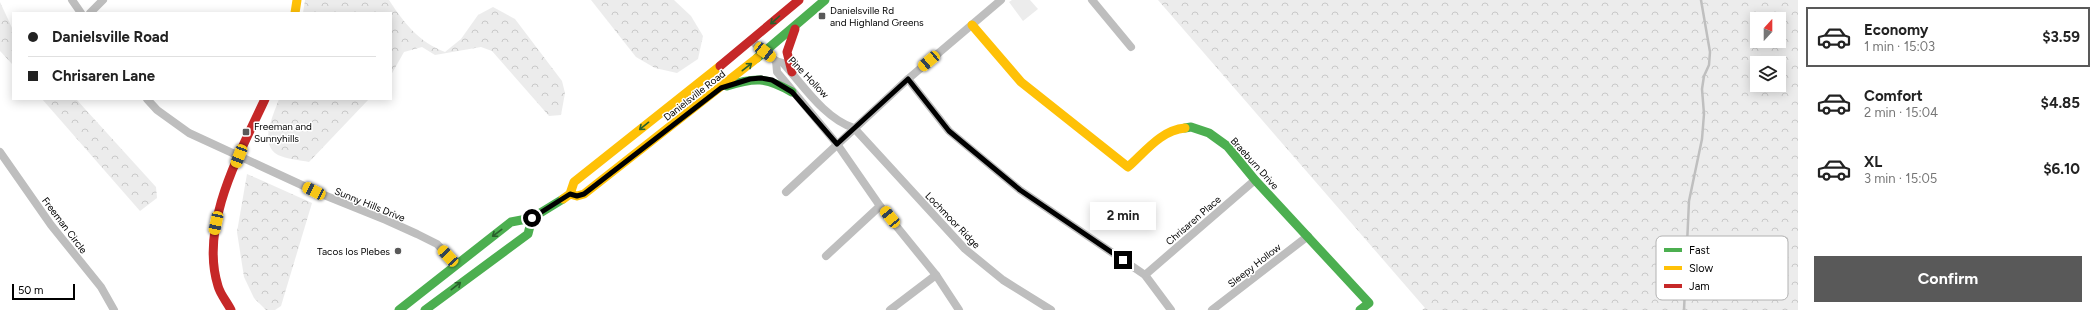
<!DOCTYPE html>
<meta charset="utf-8">
<style>
body{margin:0;font-family:Figtree,sans-serif;background:#f2f2f2;color:#222;height:100vh;display:flex;flex-direction:column;font-size:15px;white-space:nowrap}
*{box-sizing:border-box;margin:0}
p{font-size:13px;color:#767676}
.icon{flex:none;width:22px;height:22px;fill:none;stroke:currentColor;stroke-width:2;stroke-linecap:round;stroke-linejoin:round}
.map{position:relative;flex:1;overflow:hidden}
.sheet{display:flex;flex-direction:column;background:#fff;width:300px}
.sheet>*{flex:none}
.top-card{position:absolute;left:12px;top:12px;width:380px;height:88px;border-radius:0px;box-shadow:0 2px 10px #0003;display:grid;align-content:center;height:88px;padding:0 16px;background:#fff}
.needle{width:26px;rotate:21deg}
.tools{position:absolute;left:1750px;top:12px;display:grid;gap:8px}
.tools a{display:grid;place-items:center;width:36px;height:36px;border-radius:0px;background:#fff;box-shadow:0 2px 10px #0003;font-size:20px}
.scale{position:absolute;left:12px;bottom:10px;width:63px;box-sizing:border-box;padding-left:4px;border:2px solid #000;border-top:0;font-size:11px;line-height:14px;white-space:nowrap;color:#000;-webkit-text-stroke:3px #fff;paint-order:stroke}
.end{position:absolute;width:18px;height:18px;margin:-9px;border:5px solid #000;background:#fff;box-shadow:0 0 0 2px #fff}
.from{border-radius:50%}
.bubble{position:absolute;height:28px;border-radius:0px;background:#fff;box-shadow:0 2px 10px #0003;font-size:13px;font-weight:700;line-height:28px;text-align:center}
.car{position:absolute;width:12px;height:24px;margin:-12px -6px;border-radius:5px;box-shadow:0 0 3px 1px #0007;background:linear-gradient(#f5c518 24%,#345 0 40%,#f5c518 0 76%,#345 0 86%,#f5c518 0)}
.top-card b{display:flex;align-items:center;gap:14px;height:38px;font-size:15px}
.top-card b+b{border-top:1px solid #e0e0e0}
.top-card i{width:10px;height:10px;background:#222}
ul{padding:7px 0 0;list-style:none}
li{display:flex;align-items:center;gap:12px;height:60px;margin:0 8px 6px;padding:0 8px;border:2px solid transparent;border-radius:0px}
li div{flex:1}
li b{display:block;font-size:15px}
li em{font-style:normal;font-weight:700}
li.active{border-color:#595959}
li>.icon{width:36px;height:36px;stroke-width:1.5}
.cta{display:flex;gap:8px;margin-top:auto;padding:8px 16px}
.cta a{flex:1;height:46px;border-radius:0px;background:#595959;color:#fff;font-size:16px;font-weight:700;line-height:46px;text-align:center}
main{display:flex;flex:1;min-height:0}
.map>svg:first-child{display:block}
.grass{fill:#ececec}
.forest{fill:url(#forest-crowns);fill-rule:evenodd}
.lines{fill:none;stroke-linecap:round;stroke-linejoin:round}
.stream{stroke:#bfbfbf;stroke-width:2.5}
.street{stroke:#bebebe;stroke-width:8}
.fast{stroke:#4caf50;stroke-width:9}
.slow{stroke:#ffc107;stroke-width:9}
.jam{stroke:#c62828;stroke-width:9}
.oneway{stroke:#2a602c}
.route{stroke:#000;stroke-width:5}
.poi-dot{fill:#595959;stroke:#fff;stroke-width:1.5}
.labels{text-anchor:middle;stroke-width:3;stroke-linejoin:round;paint-order:stroke}
.poi-label{font-size:10px;fill:#000;stroke:#fff;text-anchor:start}
.street-label{font-size:10px;fill:#000;stroke:#fff}
.key{fill:#fff;stroke:#b2b2b2;stroke-width:1}
.key-label{font-size:11px;fill:#000}
</style>
<main>
<div class="map">
<svg width="1798" height="310" viewBox="0 0 1798 310">
<defs>
<pattern id="forest-crowns" width="20" height="18" patternUnits="userSpaceOnUse"><rect width="20" height="18" fill="#ececec"/><path d="M2 6a3 3 0 1 1 6 0M12 15a3 3 0 1 1 6 0" fill="none" stroke="#c9c9c9"/></pattern>
</defs>
<rect width="100%" height="100%" fill="#fff"/>
<!-- grass -->
<polygon class="grass" points="1012,0 1030,0 1038,9 1023,21 1009,2"/>
<!-- forest -->
<g class="forest">
<path d="M305 0H389C404 23 419 42 445 52L461 39 478 15 493 7 515 19 562 81 565 93 561 115 549 116 492 51 481 47 435 55 422 47 404 52 391 75V13H303Z"/>
<polygon points="591,0 674,0 691,16 703,36 698,59 677,73 655,68 636,57"/>
<path d="M1158 0H1798V310H1422L1425 308ZM1757 19H1779V41H1757ZM1757 63H1779V85H1757Z"/>
<polygon points="0,2 13,30 13,65 0,51"/>
<polygon points="42,99 76,99 156,187 157,198 140,211"/>
<path d="M279 99H369L309 162C300 160 286 159 278 155 258 144 274 114 279 99Z"/>
<polygon points="247,174 312,203 281,306 275,310 266,310 254,298 244,277 237,232"/>
</g>
<g class="lines">
<!-- stream -->
<polyline class="stream" points="1684,310 1689,201 1702,139 1704,114 1702,89 1704,76 1709,65 1710,52 1701,0"/>
<!-- street -->
<g class="street">
<polyline points="72,0 81,13"/>
<polyline points="1092,0 1131,47"/>
<polyline points="90,13 103,0"/>
<path d="M752 41 776 61 783 63C803 85 825 119 854 128L965 249 1003 280 1051 310"/>
<polyline points="776,61 777,72 837,144 880,206 936,275 959,310"/>
<polyline points="908,79 949,131 1020,190 1145,275 1171,310"/>
<polyline points="147,99 157,110 189,133 319,193 386,220 417,234 437,244 456,264"/>
<polyline points="0,152 51,225 101,287 114,310"/>
<polyline points="786,192 908,79 1001,0"/>
<polyline points="826,256 880,206"/>
<polyline points="1145,275 1255,180"/>
<polyline points="890,310 936,275"/>
<polyline points="1212,310 1308,236"/>
</g>
<!-- fast -->
<g class="fast">
<polyline points="757,58 825,0"/>
<path d="M727 86C755 77 766 77 792 92"/>
<polyline points="1185,128 1191,127 1209,133 1227,146 1255,180 1369,303 1360,310"/>
<polyline points="399,310 511,222 532,218 563,199"/>
<polyline points="425,310 528,234 532,218"/>
</g>
<!-- slow -->
<g class="slow">
<polyline points="295,13 297,0"/>
<path d="M972 25 1021 82 1128 167C1145 152 1161 130 1185 128"/>
<polyline points="570,194 577,196 584,194 757,58"/>
<polyline points="563,199 570,194 574,182 720,66"/>
</g>
<!-- jam -->
<g class="jam">
<polyline points="720,66 799,0"/>
<polyline points="792,72 787,52 795,29"/>
<path d="M231 310C227 302 220 294 218 286 199 225 240 153 265 99"/>
</g>
</g>
<!-- one-way arrows -->
<defs><path id="oneway-shaft" d="M-6 0H5M1.5-3L5.5 0L1.5 3" fill="none" stroke-width="1.6" stroke-linecap="round" stroke-linejoin="round"/></defs>
<g class="oneway">
<use href="#oneway-shaft" transform="translate(775 20) rotate(139)"/>
<use href="#oneway-shaft" transform="translate(747 67) rotate(-38)"/>
<use href="#oneway-shaft" transform="translate(644 126) rotate(141)"/>
<use href="#oneway-shaft" transform="translate(497 233) rotate(143)"/>
<use href="#oneway-shaft" transform="translate(456 286) rotate(-38)"/>
</g>
<g class="lines">
<!-- route -->
<polyline class="route" points="532,218 570,194 577,196 584,194 721,88 750,79 761,78 772,80 792,92 837,144 908,79 949,131 1020,190 1123,260"/>
</g>
<!-- markers -->
<g class="poi-dot">
<rect x="818" y="12" width="8" height="8" rx="2"/>
<rect x="242" y="128" width="8" height="8" rx="2"/>
<circle cx="398" cy="251" r="4"/>
</g>
<g class="labels">
<!-- poi labels -->
<g class="poi-label">
<text x="830" y="14">Danielsville Rd<tspan x="830" dy="12">and Highland Greens</tspan></text>
<text x="254" y="130">Freeman and<tspan x="254" dy="12">Sunnyhills</tspan></text>
<text x="390" y="255" text-anchor="end">Tacos los Plebes</text>
</g>
<!-- street labels -->
<g class="street-label">
<text transform="translate(809 77) rotate(46)" y="4">Pine Hollow</text>
<text transform="translate(694 95) rotate(-38)" y="4">Danielsville Road</text>
<text transform="translate(1255 163) rotate(48)" y="4">Braeburn Drive</text>
<text transform="translate(370 204) rotate(22)" y="4">Sunny Hills Drive</text>
<text transform="translate(953 220) rotate(46)" y="4">Lochmoor Ridge</text>
<text transform="translate(1193 220) rotate(-41)" y="4">Chrisaren Place</text>
<text transform="translate(65 225) rotate(53)" y="4">Freeman Circle</text>
<text transform="translate(1254 265) rotate(-38)" y="4">Sleepy Hollow</text>
</g>
</g>
<!-- legend -->
<rect x="1656" y="236" width="132" height="64" rx="6" class="key"/>
<rect x="1664" y="248" width="18" height="4" fill="#4caf50"/>
<rect x="1664" y="266" width="18" height="4" fill="#ffc107"/>
<rect x="1664" y="284" width="18" height="4" fill="#c62828"/>
<g class="key-label">
<text x="1689" y="254">Fast</text>
<text x="1689" y="272">Slow</text>
<text x="1689" y="290">Jam</text>
</g>
</svg>
<div class="tools">
<a><svg class="needle" viewBox="-14 -14 28 28"><path d="M0-13l5 13h-10z" fill="#e53935"/><path d="M0 13l5-13h-10z" fill="#767676"/></svg></a>
<a><svg class="icon" aria-label="layers" viewBox="0 0 24 24"><path d="M12 4l9 5-9 5-9-5zM3 14l9 5 9-5"/></svg></a>
</div>
<div class="scale">50 m</div>
<i class="end from" style="left:532px;top:218px"></i>
<i class="end" style="left:1123px;top:260px"></i>
<div class="bubble" style="left:1090px;top:202px;width:66px">2 min</div>
<i class="car" style="left:765px;top:52px;rotate:128deg"></i>
<i class="car" style="left:929px;top:61px;rotate:230deg"></i>
<i class="car" style="left:239px;top:156px;rotate:201deg"></i>
<i class="car" style="left:314px;top:191px;rotate:296deg"></i>
<i class="car" style="left:890px;top:217px;rotate:321deg"></i>
<i class="car" style="left:216px;top:223px;rotate:192deg"></i>
<i class="car" style="left:448px;top:256px;rotate:317deg"></i>
<div class="top-card">
<b><i class="from"></i>Danielsville Road</b>
<b><i></i>Chrisaren Lane</b>
</div>
</div>
<section class="sheet">
<ul>
<li class="active"><svg class="icon" aria-label="car" viewBox="0 0 24 24"><path d="M5 17H2v-5l4-1 3-4h7l3 4 3 1v5h-3M9 17h6M6 11h13"/><circle cx="7" cy="17" r="2"/><circle cx="17" cy="17" r="2"/></svg><div><b>Economy</b><p>1 min · 15:03</p></div><em>$3.59</em></li>
<li><svg class="icon" aria-label="car" viewBox="0 0 24 24"><path d="M5 17H2v-5l4-1 3-4h7l3 4 3 1v5h-3M9 17h6M6 11h13"/><circle cx="7" cy="17" r="2"/><circle cx="17" cy="17" r="2"/></svg><div><b>Comfort</b><p>2 min · 15:04</p></div><em>$4.85</em></li>
<li><svg class="icon" aria-label="car" viewBox="0 0 24 24"><path d="M5 17H2v-5l4-1 3-4h7l3 4 3 1v5h-3M9 17h6M6 11h13"/><circle cx="7" cy="17" r="2"/><circle cx="17" cy="17" r="2"/></svg><div><b>XL</b><p>3 min · 15:05</p></div><em>$6.10</em></li>
</ul>
<div class="cta"><a>Confirm</a></div>
</section>
</main>
